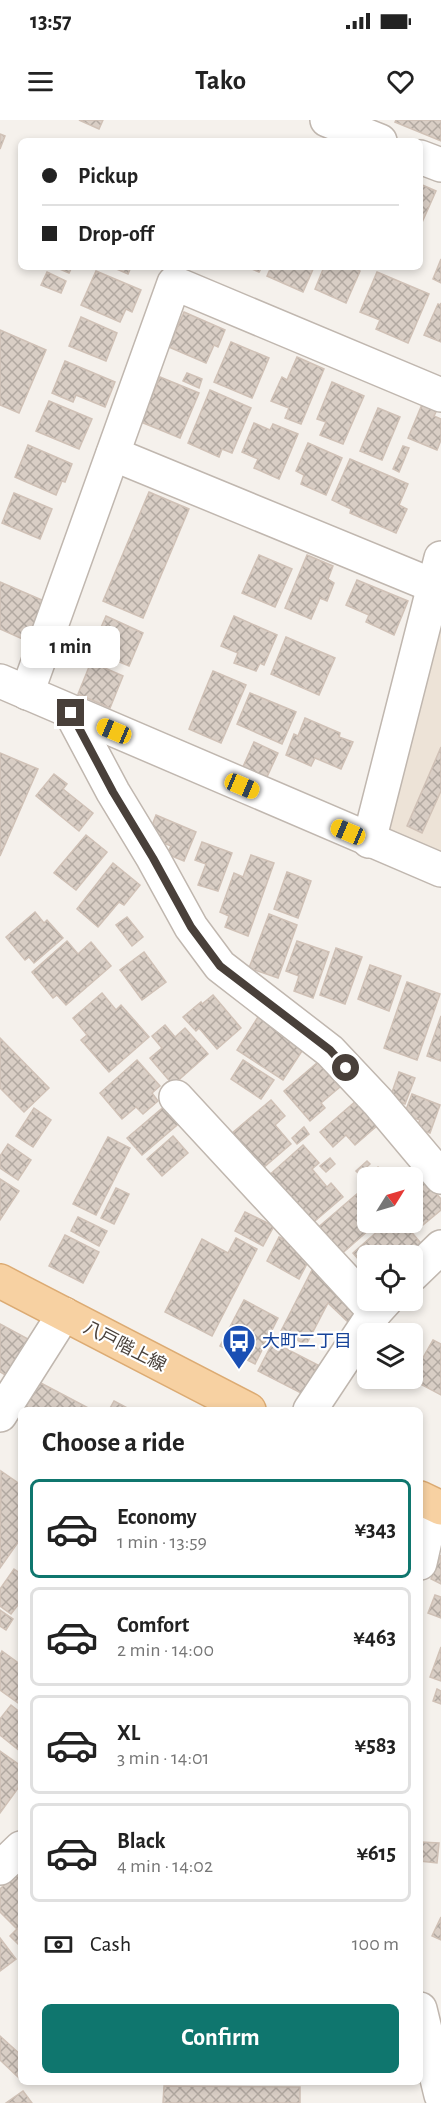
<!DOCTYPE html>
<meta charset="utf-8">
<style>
body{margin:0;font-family:"Alegreya Sans","Noto Sans JP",sans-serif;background:#f6f6f6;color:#222;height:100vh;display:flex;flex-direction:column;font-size:22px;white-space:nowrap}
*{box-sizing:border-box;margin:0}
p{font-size:20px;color:#767676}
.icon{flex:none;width:33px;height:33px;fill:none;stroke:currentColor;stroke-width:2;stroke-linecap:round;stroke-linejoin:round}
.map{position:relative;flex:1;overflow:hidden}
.drawer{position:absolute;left:18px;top:1287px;width:405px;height:678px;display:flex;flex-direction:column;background:#fff;border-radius:9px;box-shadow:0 3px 9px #0003}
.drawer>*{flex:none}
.top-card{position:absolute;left:18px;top:18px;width:405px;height:132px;border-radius:9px;box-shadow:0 3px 9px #0003;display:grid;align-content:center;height:132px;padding:0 24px;background:#fff}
.needle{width:39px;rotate:53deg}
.tools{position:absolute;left:357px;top:1047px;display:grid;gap:12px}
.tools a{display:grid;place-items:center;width:66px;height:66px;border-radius:9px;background:#fff;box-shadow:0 3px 9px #0003;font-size:30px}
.end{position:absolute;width:27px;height:27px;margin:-14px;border:8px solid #49403a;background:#fff;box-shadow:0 0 0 3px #fff}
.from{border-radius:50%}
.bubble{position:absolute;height:42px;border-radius:9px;background:#fff;box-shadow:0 3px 9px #0003;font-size:20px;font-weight:700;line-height:42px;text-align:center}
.car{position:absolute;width:18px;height:36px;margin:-18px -9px;border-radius:8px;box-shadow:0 0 4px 2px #0007;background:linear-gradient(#f5c518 24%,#345 0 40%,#f5c518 0 76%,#345 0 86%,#f5c518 0)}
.top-card b{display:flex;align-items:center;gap:21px;height:57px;font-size:22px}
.top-card b+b{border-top:2px solid #e0e0e0}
.top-card i{width:15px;height:15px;background:#222}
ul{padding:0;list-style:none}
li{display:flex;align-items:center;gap:18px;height:99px;margin:0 12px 9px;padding:0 12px;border:3px solid #e0e0e0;border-radius:9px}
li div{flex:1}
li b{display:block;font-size:22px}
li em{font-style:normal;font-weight:700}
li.active{border-color:#0f766e}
li>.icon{width:54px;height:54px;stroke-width:1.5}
h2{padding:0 24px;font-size:27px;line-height:72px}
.pay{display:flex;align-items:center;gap:15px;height:66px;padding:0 24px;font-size:22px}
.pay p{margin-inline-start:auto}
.button{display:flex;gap:12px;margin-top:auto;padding:12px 24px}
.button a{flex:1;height:69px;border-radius:9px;background:#0f766e;color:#fff;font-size:24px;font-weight:700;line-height:69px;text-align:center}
.status{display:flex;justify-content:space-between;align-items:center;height:42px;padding:0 30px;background:#fff;direction:ltr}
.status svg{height:16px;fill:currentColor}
header{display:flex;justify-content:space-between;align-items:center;height:78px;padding:0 24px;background:#fff;font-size:27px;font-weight:700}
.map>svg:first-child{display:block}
.education{fill:#ede3d7}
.building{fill:url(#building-cross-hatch);stroke:#d0c1b6;stroke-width:1.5}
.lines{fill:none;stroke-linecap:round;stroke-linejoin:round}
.minor-casing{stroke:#c0b7af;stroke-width:36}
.primary-casing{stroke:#dcab73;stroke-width:36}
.minor{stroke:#fff;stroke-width:33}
.primary{stroke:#f7d1a2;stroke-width:33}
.route{stroke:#49403a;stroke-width:8}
.labels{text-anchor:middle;stroke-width:4.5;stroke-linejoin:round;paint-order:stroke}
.transit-label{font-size:18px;fill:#164399;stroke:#fff;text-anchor:start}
.street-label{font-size:18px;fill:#49403a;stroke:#fff}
</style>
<div class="status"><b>13:57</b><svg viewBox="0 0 49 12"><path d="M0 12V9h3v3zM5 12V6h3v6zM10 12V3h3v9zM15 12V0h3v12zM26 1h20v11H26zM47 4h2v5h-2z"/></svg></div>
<header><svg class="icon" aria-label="menu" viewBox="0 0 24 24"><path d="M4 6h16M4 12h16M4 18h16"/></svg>Tako<svg class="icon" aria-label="heart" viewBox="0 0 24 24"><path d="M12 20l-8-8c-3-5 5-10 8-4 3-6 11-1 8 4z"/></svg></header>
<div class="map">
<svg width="441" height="1983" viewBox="0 0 441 1983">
<defs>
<pattern id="building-cross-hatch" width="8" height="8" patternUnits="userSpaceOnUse" patternTransform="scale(1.5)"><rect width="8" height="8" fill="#d9cec5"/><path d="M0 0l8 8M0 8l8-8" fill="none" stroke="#b2a9a1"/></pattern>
</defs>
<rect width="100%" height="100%" fill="#f5f1ec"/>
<!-- education -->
<polygon class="education" points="441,438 441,750 369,721"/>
<!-- building -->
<g class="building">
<polygon points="79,0 103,0 99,9"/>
<polygon points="396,0 441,0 441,21 395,2"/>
<polygon points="0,14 5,16 0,29"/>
<polygon points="420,64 436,71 420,107"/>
<polygon points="441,139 441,163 433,159"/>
<polygon points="55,147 72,147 69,153"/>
<polygon points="112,147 131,147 128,154"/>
<polygon points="247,147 262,147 259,152"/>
<polygon points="271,147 314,147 303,172 267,156"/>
<polygon points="324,147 352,147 360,151 346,183 315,169"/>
<polygon points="96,151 141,170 132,192 126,189 120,202 81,185"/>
<polygon points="47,152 66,161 61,173 41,165"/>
<polygon points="377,152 429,174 408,223 376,209 380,200 360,192"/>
<polygon points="441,183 441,222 424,215 438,184 440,185"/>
<polygon points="184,192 225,210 218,227 214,225 206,243 169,227"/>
<polygon points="81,197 117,213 106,241 69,226"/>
<polygon points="0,210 46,230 19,293 0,285"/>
<polygon points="231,222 269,238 252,278 214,262"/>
<polygon points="297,237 324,249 301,304 285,298 289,288 271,281 282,257 287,260"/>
<polygon points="65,241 115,262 105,287 76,275 73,282 52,273"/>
<polygon points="187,253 202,259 199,268 183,261"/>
<polygon points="160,257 199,273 180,318 141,302"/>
<polygon points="332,262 364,276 343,324 320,315 326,302 317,299"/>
<polygon points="210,270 251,288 232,333 222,329 219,337 188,323"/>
<polygon points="49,281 92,299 79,329 36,311"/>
<polygon points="423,282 438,288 434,296 441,299 441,320 437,330 408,318"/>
<polygon points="378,288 400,297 382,340 360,331"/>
<polygon points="254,303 270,310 273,304 298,314 279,359 254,348 258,339 242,332"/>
<polygon points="308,323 342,338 326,375 301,364 304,355 296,351"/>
<polygon points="28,325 72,344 65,362 62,361 56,375 15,357"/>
<polygon points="403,326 409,328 399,352 393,349"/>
<polygon points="350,339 408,364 399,385 407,389 396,413 350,393 351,389 332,380"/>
<polygon points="149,372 189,389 143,498 103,481"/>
<polygon points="14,373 52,389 40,419 2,403"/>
<polygon points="259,435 292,449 275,487 242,473"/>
<polygon points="307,435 333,446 328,459 334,463 327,481 320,478 311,499 285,488"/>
<polygon points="357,460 408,481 394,515 366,502 369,495 346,485"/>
<polygon points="0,462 44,481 27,521 0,509"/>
<polygon points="106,496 143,513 129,546 91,530"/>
<polygon points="234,496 277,515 264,545 260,543 256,551 234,543 238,533 221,526"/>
<polygon points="286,517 335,538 319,575 271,554"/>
<polygon points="91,542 123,556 110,588 78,574"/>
<polygon points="213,551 246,565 221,623 189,609"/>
<polygon points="250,573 296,592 282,624 237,604"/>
<polygon points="305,598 340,613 339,617 353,622 341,649 315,638 311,646 286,635 294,614 298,616"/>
<polygon points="254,622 278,633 266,659 242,649"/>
<polygon points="441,627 441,671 422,713 407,706"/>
<polygon points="0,633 38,649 0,736"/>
<polygon points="54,654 67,664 63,669 93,693 79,711 36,676"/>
<polygon points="156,695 196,712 184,741 167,734 171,726 148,716"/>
<polygon points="86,715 107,732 76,770 54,753"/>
<polygon points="202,722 232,733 218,771 198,765 206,744 195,740"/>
<polygon points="251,735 274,743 248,816 225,807 229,796 220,792 234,753 243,757"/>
<polygon points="113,743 140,765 124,785 119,782 98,807 77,789"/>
<polygon points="287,752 311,761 298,798 274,789"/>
<polygon points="35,792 44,803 47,800 63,818 34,843 29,837 25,840 6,817"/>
<polygon points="269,794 297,805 278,858 249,848"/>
<polygon points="127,797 143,817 132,826 116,805"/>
<polygon points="67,821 78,834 91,822 111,846 66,885 57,875 53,878 32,852"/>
<polygon points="297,821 329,832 313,878 294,871 299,856 286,851"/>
<polygon points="336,828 362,837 345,884 320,875"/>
<polygon points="144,832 166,862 142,880 120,850"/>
<polygon points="370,845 401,856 389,891 358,879"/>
<polygon points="407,862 440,874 417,940 384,928"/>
<polygon points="102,873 116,890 121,885 149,917 109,952 81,920 87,915 73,898"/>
<polygon points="213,875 241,908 217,929 199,908 196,911 183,897 201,882 202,884"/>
<polygon points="441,896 441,941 427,936"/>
<polygon points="258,897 304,928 283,960 237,930"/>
<polygon points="165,905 175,917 185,908 208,934 173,965 150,938 162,928 152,916"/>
<polygon points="0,918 49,968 24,992 0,968"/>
<polygon points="137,940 160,966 152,973 158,981 143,994 136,987 122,999 100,973"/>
<polygon points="243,940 274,960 261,979 231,959"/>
<polygon points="318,942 340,967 321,983 325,988 310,1001 284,971"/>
<polygon points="399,952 415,958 405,984 390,978"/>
<polygon points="412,974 440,985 430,1013 416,1008 420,1000 404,995"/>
<polygon points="271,980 285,996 275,1005 291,1024 263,1048 224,1020"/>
<polygon points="357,980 378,1005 355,1025 346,1015 333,1027 320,1012"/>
<polygon points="167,984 182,1001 142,1035 127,1018"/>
<polygon points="34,988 51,1000 33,1027 16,1016"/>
<polygon points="304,1007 309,1014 297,1024 292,1018"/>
<polygon points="173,1016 188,1033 162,1056 147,1039"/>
<polygon points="108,1017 130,1028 96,1095 73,1084"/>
<polygon points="8,1024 31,1040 18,1060 0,1048 0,1036"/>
<polygon points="303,1025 319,1043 312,1049 327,1067 331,1063 343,1077 309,1106 267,1057"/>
<polygon points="330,1038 335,1044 326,1052 320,1046"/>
<polygon points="367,1041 370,1044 359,1054 356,1051"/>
<polygon points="412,1046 441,1079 441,1090 423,1105 416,1097 412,1100 412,1058 398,1058"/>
<polygon points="378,1047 385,1055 382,1058 368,1058 367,1071 360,1063"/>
<polygon points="0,1059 19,1071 0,1100"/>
<polygon points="116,1068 129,1074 114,1104 101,1098"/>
<polygon points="358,1073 368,1084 368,1102 378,1102 338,1137 315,1110"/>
<polygon points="245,1092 274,1106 263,1126 235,1111"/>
<polygon points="78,1097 107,1111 99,1126 71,1111"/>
<polygon points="388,1102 403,1102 424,1127 412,1136 368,1136 368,1160 360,1151 365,1147 353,1133"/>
<polygon points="65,1115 99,1132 83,1163 49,1146"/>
<polygon points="279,1117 312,1134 299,1159 267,1141"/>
<polygon points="236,1118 257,1129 212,1216 165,1192 202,1119 228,1133"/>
<polygon points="315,1144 363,1189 349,1203 328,1183 306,1225 281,1211"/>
<polygon points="244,1180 278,1198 255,1244 220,1226"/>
<polygon points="0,1204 28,1219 7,1256 0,1252"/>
<polygon points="433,1220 441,1224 441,1275 411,1259"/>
<polygon points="273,1222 318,1245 303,1274 258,1251"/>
<polygon points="37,1261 92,1290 22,1290"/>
<polygon points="114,1281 131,1290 109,1290"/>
<polygon points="1,1351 21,1365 21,1418 0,1448"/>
<polygon points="441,1435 441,1464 431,1459"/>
<polygon points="14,1449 21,1454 21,1481 11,1494 0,1486 0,1469"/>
<polygon points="435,1475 441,1477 441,1498 428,1493"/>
<polygon points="0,1490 13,1499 6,1510 0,1506"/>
<polygon points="441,1527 441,1561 430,1557"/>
<polygon points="2,1531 21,1545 21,1585 0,1570 0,1535"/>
<polygon points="437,1569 441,1571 441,1584 433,1581"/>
<polygon points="11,1585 21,1593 21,1632 0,1615 0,1599"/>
<polygon points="0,1631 21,1646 21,1664 0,1693"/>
<polygon points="421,1722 439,1723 437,1743 420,1741"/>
<polygon points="17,1752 21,1756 21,1827 10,1816 17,1809 0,1792 0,1769"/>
<polygon points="441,1797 441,1820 432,1816"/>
<polygon points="0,1818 16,1839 0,1851"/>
<polygon points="0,1916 21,1935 21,1956 19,1958 0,1940"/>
<polygon points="164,1966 300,1967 300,1983 163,1983"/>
<polygon points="23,1971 32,1983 6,1983"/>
</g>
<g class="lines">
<defs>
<g id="minor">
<polyline points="327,0 380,21"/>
<polyline points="420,37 441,45"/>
<polyline points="113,334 434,466"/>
<polyline points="0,561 441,750"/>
<polyline points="27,573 174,163 441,275"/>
<polyline points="71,593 113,672 153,738 191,807 220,846 330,931 378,982 441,1057"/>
<polyline points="369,721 441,438"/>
<polyline points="176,977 375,1192"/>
<polyline points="412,1155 441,1127"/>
<polyline points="310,1290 375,1192 386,1180"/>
<polyline points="0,1295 64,1194"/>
<polyline points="420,1443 433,1385"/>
<polyline points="0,1748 21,1728"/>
<polyline points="420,1889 441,1975"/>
</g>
<g id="primary">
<polyline points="0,1161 249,1290"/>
<polyline points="420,1378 441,1388"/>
</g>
</defs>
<!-- minor casing -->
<use href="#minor" class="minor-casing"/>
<!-- primary casing -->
<use href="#primary" class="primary-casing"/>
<!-- minor -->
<use href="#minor" class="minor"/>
<!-- primary -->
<use href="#primary" class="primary"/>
</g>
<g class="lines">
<!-- route -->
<polyline class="route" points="71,593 113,672 153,738 191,807 220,846 330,930 346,948"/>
</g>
<!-- icons -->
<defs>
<symbol id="bus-pin" viewBox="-11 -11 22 30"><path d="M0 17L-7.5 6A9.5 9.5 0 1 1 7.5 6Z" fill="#1a4fb4" stroke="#fff"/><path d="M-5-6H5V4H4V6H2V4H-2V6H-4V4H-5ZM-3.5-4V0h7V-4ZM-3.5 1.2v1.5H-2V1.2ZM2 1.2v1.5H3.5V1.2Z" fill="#fff"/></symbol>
</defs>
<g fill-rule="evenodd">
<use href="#bus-pin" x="220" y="1202" width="38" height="52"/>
</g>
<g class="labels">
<!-- transit labels -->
<g class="transit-label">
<text x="262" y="1227">大町二丁目</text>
</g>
<!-- street labels -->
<g class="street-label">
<text transform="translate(125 1226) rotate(27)" y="6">八戸階上線</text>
</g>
</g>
</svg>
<div class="tools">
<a><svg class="needle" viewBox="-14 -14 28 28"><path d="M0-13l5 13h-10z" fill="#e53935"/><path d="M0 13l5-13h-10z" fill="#767676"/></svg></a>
<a><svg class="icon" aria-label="locate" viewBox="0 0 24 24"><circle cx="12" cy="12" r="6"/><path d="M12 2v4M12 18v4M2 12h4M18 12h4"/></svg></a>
<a><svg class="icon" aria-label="layers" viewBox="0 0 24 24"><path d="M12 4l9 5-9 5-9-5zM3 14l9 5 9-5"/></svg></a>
</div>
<i class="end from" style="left:346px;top:948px"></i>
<i class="end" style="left:71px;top:593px"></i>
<div class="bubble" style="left:21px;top:506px;width:99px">1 min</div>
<i class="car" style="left:114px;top:611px;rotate:293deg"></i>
<i class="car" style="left:242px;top:666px;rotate:113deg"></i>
<i class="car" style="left:348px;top:712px;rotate:293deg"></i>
<div class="top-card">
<b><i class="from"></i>Pickup</b>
<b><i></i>Drop-off</b>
</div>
<section class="drawer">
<h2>Choose a ride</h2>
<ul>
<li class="active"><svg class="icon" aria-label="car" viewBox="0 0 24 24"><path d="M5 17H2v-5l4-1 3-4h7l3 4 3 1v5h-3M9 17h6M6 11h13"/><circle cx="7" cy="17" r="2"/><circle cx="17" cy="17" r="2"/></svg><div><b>Economy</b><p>1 min · 13:59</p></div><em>¥343</em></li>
<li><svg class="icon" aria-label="car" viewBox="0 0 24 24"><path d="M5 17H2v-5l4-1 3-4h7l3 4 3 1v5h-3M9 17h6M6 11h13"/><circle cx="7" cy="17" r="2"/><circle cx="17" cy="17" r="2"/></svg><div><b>Comfort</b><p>2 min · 14:00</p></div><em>¥463</em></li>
<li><svg class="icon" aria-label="car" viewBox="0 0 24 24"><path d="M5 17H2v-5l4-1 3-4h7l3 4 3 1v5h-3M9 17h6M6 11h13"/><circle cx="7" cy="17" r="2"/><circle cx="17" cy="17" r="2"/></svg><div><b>XL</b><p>3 min · 14:01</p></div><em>¥583</em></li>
<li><svg class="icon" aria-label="car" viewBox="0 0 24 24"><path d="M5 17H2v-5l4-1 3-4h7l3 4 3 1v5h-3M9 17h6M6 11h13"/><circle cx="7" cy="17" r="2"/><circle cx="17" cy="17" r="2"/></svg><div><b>Black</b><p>4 min · 14:02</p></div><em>¥615</em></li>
</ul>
<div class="pay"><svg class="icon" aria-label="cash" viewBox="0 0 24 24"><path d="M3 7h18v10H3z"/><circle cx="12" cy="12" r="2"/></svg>Cash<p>100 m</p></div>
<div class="button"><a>Confirm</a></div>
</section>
</div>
